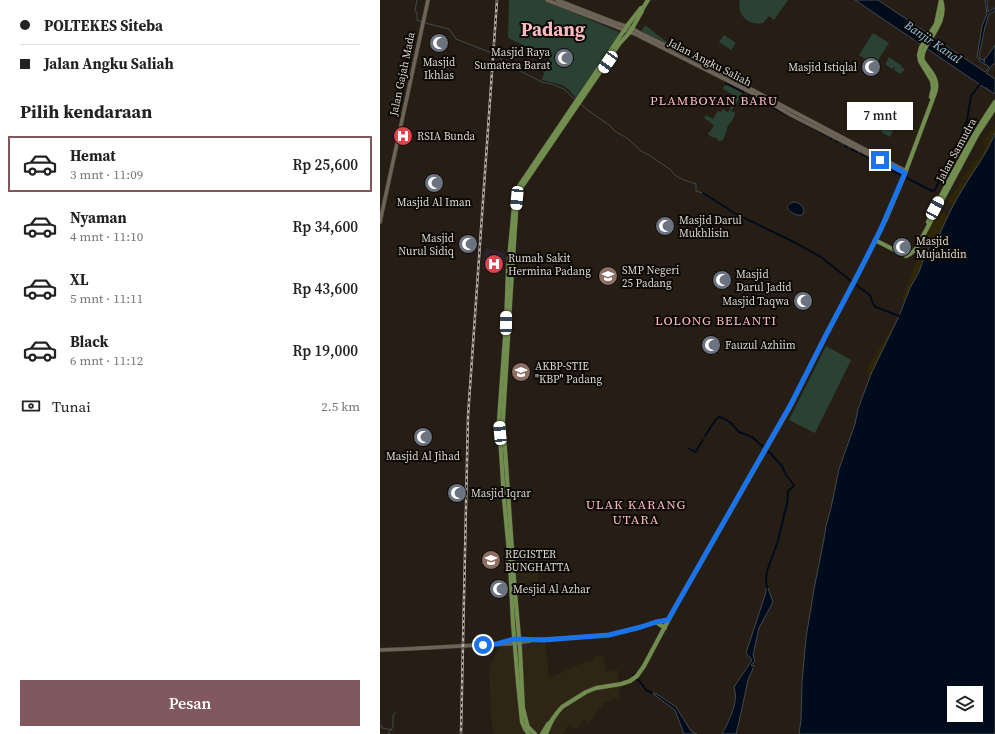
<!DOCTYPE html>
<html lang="id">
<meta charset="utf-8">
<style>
body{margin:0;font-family:"Source Serif 4",serif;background:#f2f2f2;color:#222;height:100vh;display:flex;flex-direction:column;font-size:15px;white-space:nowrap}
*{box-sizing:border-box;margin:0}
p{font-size:13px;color:#767676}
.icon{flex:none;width:22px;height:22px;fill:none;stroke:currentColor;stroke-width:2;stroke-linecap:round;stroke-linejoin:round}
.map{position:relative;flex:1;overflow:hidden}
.drawer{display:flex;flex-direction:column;background:#fff;width:380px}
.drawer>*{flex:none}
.top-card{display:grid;align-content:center;height:88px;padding:0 20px;background:#fff}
.tools{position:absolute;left:567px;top:686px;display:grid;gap:8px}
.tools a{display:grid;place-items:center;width:36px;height:36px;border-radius:0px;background:#fff;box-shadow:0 1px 3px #0004;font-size:20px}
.end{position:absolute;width:18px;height:18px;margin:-9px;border:5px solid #1a73e8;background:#fff;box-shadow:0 0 0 2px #fff}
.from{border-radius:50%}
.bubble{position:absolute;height:28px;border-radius:0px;background:#fff;box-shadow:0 1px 3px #0004;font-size:13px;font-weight:600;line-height:28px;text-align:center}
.car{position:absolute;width:12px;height:24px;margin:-12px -6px;border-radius:5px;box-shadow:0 0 3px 1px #0007;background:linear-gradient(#fff 24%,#345 0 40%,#fff 0 76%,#345 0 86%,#fff 0)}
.top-card b{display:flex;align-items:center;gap:14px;height:38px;font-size:15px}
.top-card b+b{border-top:1px solid #e0e0e0}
.top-card i{width:10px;height:10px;background:#222}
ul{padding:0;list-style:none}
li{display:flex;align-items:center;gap:12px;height:56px;margin:0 8px 6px;padding:0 12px;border:2px solid transparent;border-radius:0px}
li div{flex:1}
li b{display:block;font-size:15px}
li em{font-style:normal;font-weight:600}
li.selected{border-color:#80585e}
li>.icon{width:36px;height:36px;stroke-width:1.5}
h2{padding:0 20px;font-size:18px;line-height:48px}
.pay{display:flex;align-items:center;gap:10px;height:44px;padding:0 20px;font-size:15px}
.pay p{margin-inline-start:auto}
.primary-button{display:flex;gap:8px;margin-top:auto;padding:8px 20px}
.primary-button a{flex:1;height:46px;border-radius:0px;background:#80585e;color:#fff;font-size:16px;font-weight:600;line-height:46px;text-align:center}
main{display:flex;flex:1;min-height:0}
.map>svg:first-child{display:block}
.commercial{fill:#2e2515}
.medical{fill:#2c2231}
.green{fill:#294234}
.sand{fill:#2e2605}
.water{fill:#000c1b;stroke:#424951;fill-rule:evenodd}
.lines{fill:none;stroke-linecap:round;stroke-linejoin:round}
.stream{stroke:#424951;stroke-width:1}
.canal{stroke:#000c1b;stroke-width:2}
.secondary-casing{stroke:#403a33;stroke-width:4.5}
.primary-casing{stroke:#403a33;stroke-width:5}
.secondary{stroke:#6d6357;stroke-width:3.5}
.primary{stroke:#718e4f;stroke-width:4}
.rail-casing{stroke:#b5afa8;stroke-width:2.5}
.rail{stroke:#0c0905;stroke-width:1;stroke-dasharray:3;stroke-linecap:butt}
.route{stroke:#1a73e8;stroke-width:5}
.labels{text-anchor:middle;stroke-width:4;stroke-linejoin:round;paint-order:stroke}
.poi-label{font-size:11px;fill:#dcd7d0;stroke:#0c0905;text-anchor:start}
.street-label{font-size:11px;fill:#dcd7d0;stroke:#0c0905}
.water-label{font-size:12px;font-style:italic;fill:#99c6ec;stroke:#0c0905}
.quarter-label{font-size:13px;letter-spacing:1px;fill:#fdb9c1;stroke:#0c0905}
.town-label{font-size:19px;font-weight:bold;fill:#fdb9c1;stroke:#0c0905}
</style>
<main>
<section class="drawer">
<div class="top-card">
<b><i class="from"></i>POLTEKES Siteba</b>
<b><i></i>Jalan Angku Saliah</b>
</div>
<h2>Pilih kendaraan</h2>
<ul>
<li class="selected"><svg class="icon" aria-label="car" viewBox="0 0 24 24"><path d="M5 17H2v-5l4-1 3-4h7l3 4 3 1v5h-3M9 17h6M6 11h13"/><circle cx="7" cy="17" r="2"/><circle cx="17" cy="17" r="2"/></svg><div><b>Hemat</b><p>3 mnt · 11:09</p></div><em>Rp 25,600</em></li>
<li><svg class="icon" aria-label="car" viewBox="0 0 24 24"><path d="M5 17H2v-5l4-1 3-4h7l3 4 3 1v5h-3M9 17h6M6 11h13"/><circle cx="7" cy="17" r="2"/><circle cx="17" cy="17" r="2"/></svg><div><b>Nyaman</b><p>4 mnt · 11:10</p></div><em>Rp 34,600</em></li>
<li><svg class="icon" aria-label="car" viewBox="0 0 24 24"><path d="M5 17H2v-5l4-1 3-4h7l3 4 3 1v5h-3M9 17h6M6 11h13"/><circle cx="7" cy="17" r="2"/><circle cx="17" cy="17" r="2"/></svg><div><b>XL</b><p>5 mnt · 11:11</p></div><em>Rp 43,600</em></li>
<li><svg class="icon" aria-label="car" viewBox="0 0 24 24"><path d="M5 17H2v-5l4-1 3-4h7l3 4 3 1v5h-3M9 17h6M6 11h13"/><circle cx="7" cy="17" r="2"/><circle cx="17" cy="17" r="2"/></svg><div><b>Black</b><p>6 mnt · 11:12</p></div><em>Rp 19,000</em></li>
</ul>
<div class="pay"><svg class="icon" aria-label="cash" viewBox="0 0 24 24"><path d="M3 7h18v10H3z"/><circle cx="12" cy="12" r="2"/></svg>Tunai<p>2.5 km</p></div>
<div class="primary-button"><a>Pesan</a></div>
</section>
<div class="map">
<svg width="615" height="734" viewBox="0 0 615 734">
<rect width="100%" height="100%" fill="#261e14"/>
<!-- commercial -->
<g class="commercial">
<polygon points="159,571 158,582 138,584 137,572"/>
<polygon points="165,640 169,678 207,661 215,660 214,656 223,656 227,672 238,670 238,684 240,697 224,703 208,724 204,719 196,730 189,724 183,734 114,734 111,719 109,668 120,645"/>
</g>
<!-- medical -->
<polygon class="medical" points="106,248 125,253 124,270 102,269 103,258"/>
<!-- green -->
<g class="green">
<polygon points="130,0 164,0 241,33 196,98 187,88 182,85 162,80 169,58 161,56 160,53 128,38 129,1"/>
<path d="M360 0H408L394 20 389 16 383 23C369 26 356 15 360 0Z"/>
<polygon points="265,25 297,50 261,32"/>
<polygon points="493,33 509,43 495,65 479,55"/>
<polygon points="344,35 356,43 351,50 339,42"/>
<polygon points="509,57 522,66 521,67 525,69 521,74 514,70 515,68 514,67 512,69 505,64"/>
<path d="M347 85 361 92 362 95 351 111 355 113C354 120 349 123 347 128 346 132 345 139 341 141 340 141 339 141 338 141V139L334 137 333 138 328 134 334 126 330 122 324 118 326 115 333 119 338 111 341 112 343 109 348 113 349 110 351 111 350 108 353 102V97L356 96H353L352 94 343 89 344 86H346Z"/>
<polygon points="479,101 479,102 486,106 486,107 488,109 486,114 472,107 474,103 477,104"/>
<polygon points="506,118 511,121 508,128 513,131 510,137 501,132"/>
<polygon points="446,346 471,360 435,433 409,420"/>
</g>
<!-- sand -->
<g class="sand">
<path d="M615 126V133L607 150 587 182 581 178V177L582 175 585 176 587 171C590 170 592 167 593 164L590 163 591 161 595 162 596 160H598C599 155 604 152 606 147L603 145 602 141 605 139 604 137 606 138V135L608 136 609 135V129L612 131Z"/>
<path d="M583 181 586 183 574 206 569 203C569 195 577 191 579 184Z"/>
<polygon points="560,211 569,216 558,237 556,236 544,258 535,279 524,300 522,299 548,231"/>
<polygon points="510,330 512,331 490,378 488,376 489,374 487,373 489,365 500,348"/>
</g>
<!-- water -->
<g class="water">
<polygon points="475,0 498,0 605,72 609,67 608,66 600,61 597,57 602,26 607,14 605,0 607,0 608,12 615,8 615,11 609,14 605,27 599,56 600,59 604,60 604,62 605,62 604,59 606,58 615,45 615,64 613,64 606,73 615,79 615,94 607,89 607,88 605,88"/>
<path d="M615 133V734H419L421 720 422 682 426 638 434 589 444 539 446 526 451 508 459 469 475 424 478 409 491 374 519 316 530 288 539 272 544 258 556 236 558 237C565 223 571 208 579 195 591 174 606 156 615 133ZM574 693H596V715H574Z"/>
<path d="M413 202C419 202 424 206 424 212L422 215C417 216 411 213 408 209 406 205 410 204 413 202Z"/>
<path d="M386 588H388L393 602 379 628 373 655 375 661 371 665 374 666 368 680 361 713 356 734H342C349 720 359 703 354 687L372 660 366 653 386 592Z"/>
<polygon points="272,693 274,693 280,696 296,707 311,731 317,734 304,734 295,710"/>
</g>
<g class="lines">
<!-- stream -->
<g class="stream">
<polyline points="37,0 35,10 37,13 37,20 42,22"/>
<polyline points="45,23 69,29 76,39 117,55 125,63 132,67 162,82 171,84 184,89 195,100"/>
<path d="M201 104 206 109 229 125 236 132 247 138 261 151 269 155 291 170C296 179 308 181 316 184V191L323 193"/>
<polyline points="1,725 2,728 12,730"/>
<polyline points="9,734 9,732 13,727 13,716 15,713"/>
</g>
<!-- canal -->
<g class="canal">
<polyline points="346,83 364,92"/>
<polyline points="369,95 448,136"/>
<polyline points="450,138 451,139"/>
<polyline points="456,141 458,142"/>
<polyline points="465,146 467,147"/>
<polyline points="471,149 477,152"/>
<polyline points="480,153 521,175"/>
<polyline points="525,177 552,191 555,190 568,161 577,149 587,120 591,96 600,84"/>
<polyline points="323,193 356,214 412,241 441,257 471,281 487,293 490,295 493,304 496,307 519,316"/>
<polyline points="325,436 336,419 339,417 343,418 351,423 359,432 372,437 391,454 402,466 406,475 414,485 413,487 408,491 407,504 404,515 398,541 387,571 386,582 387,588"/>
<polyline points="308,448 315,452 316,451 323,440"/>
<polyline points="253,675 261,683 266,690 272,693"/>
</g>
<defs>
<g id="secondary">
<polyline points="167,0 255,34 279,46 382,98 411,115 525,173"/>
<polyline points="177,0 236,23 252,28 258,32 310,57 526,171"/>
<polyline points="0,222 48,0"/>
<polyline points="117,644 134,639 153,640 229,635 261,627 276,622 288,620"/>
<polyline points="0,650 26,649 117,644 129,644 150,641"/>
</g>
<g id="primary">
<polyline points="263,8 268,0"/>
<polyline points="551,97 553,88 552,81 540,61 539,55 541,47 556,24 561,0"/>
<path d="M548 222C568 181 589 140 615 102"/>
<polyline points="495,240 526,256 530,254 536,249 597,135 615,108"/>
<polyline points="276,622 285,628"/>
<polyline points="149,734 145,729 142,722 138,683 133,624 130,563 124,499 119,420 126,323 128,269 135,195 139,186 247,26 261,8 263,8"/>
<polyline points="155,734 148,727 147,724 143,708 140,649 135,592 123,420 132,273 137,199 141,188 239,44 250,32 262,11"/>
<polyline points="162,734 168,724 172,721"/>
<path d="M166 734 172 720 177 713 182 707 206 692 216 688 241 684 250 681 257 676 264 666 297 604 410 407 446 335 486 259 506 219 524 176 555 93C560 79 550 71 543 61 538 45 570 26 561 0"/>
</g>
</defs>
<!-- secondary casing -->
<use href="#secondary" class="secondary-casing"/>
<!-- primary casing -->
<use href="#primary" class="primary-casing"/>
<!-- secondary -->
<use href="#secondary" class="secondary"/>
<!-- primary -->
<use href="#primary" class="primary"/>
<defs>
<polyline id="rail" points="81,734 88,416 117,0"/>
</defs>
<!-- rail casing -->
<use href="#rail" class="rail-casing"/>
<!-- rail -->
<use href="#rail" class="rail"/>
</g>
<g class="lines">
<!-- route -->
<polyline class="route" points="103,645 117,644 134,639 164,640 229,635 261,627 276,622 288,620 411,404 446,335 474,282 500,231 525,173 500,160"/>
</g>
<!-- icons -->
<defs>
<symbol id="mosque-disc" viewBox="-11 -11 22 22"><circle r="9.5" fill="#6b7280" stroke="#0c0905"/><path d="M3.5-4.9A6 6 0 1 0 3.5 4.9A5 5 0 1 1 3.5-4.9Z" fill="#fff"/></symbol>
<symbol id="hospital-disc" viewBox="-11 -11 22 22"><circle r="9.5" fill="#e0444e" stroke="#0c0905"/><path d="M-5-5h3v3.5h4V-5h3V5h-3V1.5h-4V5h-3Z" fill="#fff"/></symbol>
<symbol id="school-disc" viewBox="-11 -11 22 22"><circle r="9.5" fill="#8d6e63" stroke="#0c0905"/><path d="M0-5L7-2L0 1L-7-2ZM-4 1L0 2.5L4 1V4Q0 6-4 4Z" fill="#fff"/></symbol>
<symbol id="university-disc" viewBox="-11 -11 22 22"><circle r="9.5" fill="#8d6e63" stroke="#0c0905"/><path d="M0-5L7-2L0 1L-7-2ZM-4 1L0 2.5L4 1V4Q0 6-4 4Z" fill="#fff"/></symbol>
</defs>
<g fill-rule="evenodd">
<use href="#mosque-disc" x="48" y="32" width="22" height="22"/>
<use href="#mosque-disc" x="173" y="47" width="22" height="22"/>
<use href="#mosque-disc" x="480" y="56" width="22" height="22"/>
<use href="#hospital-disc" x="12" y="125" width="22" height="22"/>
<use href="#mosque-disc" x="43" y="172" width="22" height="22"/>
<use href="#mosque-disc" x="274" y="215" width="22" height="22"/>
<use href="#mosque-disc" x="77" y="233" width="22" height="22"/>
<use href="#mosque-disc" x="511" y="236" width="22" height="22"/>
<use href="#hospital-disc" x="103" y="253" width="22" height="22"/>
<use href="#school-disc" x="217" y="265" width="22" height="22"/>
<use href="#mosque-disc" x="331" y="269" width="22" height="22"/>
<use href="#mosque-disc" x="412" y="290" width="22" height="22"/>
<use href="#mosque-disc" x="320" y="334" width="22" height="22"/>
<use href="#university-disc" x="130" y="361" width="22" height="22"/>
<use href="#mosque-disc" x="32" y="426" width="22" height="22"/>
<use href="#mosque-disc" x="66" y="482" width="22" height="22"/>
<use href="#university-disc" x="100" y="549" width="22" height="22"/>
<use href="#mosque-disc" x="108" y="578" width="22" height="22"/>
</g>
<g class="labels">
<!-- poi labels -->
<g class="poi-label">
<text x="170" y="56" text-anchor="end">Masjid Raya<tspan x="170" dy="13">Sumatera Barat</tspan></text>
<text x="59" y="66" text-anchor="middle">Masjid<tspan x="59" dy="13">Ikhlas</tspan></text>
<text x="477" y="71" text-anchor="end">Masjid Istiqlal</text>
<text x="37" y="140">RSIA Bunda</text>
<text x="54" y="206" text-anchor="middle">Masjid Al Iman</text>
<text x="299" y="224">Masjid Darul<tspan x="299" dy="13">Mukhlisin</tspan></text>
<text x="74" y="242" text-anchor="end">Masjid<tspan x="74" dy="13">Nurul Sidiq</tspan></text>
<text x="536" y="245">Masjid<tspan x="536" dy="13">Mujahidin</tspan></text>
<text x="128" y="262">Rumah Sakit<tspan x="128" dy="13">Hermina Padang</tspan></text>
<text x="242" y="274">SMP Negeri<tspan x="242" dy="13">25 Padang</tspan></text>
<text x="356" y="278">Masjid<tspan x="356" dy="13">Darul Jadid</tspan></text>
<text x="409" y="305" text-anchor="end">Masjid Taqwa</text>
<text x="345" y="349">Fauzul Azhiim</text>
<text x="155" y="370">AKBP-STIE<tspan x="155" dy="13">"KBP" Padang</tspan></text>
<text x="43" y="460" text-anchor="middle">Masjid Al Jihad</text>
<text x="91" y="497">Masjid Iqrar</text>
<text x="125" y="558">REGISTER<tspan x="125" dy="13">BUNGHATTA</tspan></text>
<text x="133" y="593">Mesjid Al Azhar</text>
</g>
<!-- street labels -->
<g class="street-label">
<text transform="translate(330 62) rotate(27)" y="4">Jalan Angku Saliah</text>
<text transform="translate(22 74) rotate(-78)" y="4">Jalan Gajah Mada</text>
<text transform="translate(576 150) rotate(-61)" y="4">Jalan Samudra</text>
</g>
<!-- water labels -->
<g class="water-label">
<text transform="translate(553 42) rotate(34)" y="4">Banjir Kanal</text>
</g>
<!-- quarter labels -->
<g class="quarter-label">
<text x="334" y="105">PLAMBOYAN BARU</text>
<text x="336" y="325">LOLONG BELANTI</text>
<text x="256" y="509">ULAK KARANG<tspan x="256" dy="15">UTARA</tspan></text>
</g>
<!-- town labels -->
<g class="town-label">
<text x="173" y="36">Padang</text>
</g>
</g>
</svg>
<div class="tools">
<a><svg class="icon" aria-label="layers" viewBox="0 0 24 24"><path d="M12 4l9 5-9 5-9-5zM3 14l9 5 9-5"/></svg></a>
</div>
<i class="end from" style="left:103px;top:645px"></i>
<i class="end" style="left:500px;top:160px"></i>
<div class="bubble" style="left:467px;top:102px;width:66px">7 mnt</div>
<i class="car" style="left:228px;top:62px;rotate:214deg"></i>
<i class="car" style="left:137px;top:198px;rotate:185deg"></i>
<i class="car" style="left:555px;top:208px;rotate:28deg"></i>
<i class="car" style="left:126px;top:323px;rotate:1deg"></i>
<i class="car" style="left:120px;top:433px;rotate:355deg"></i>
</div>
</main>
